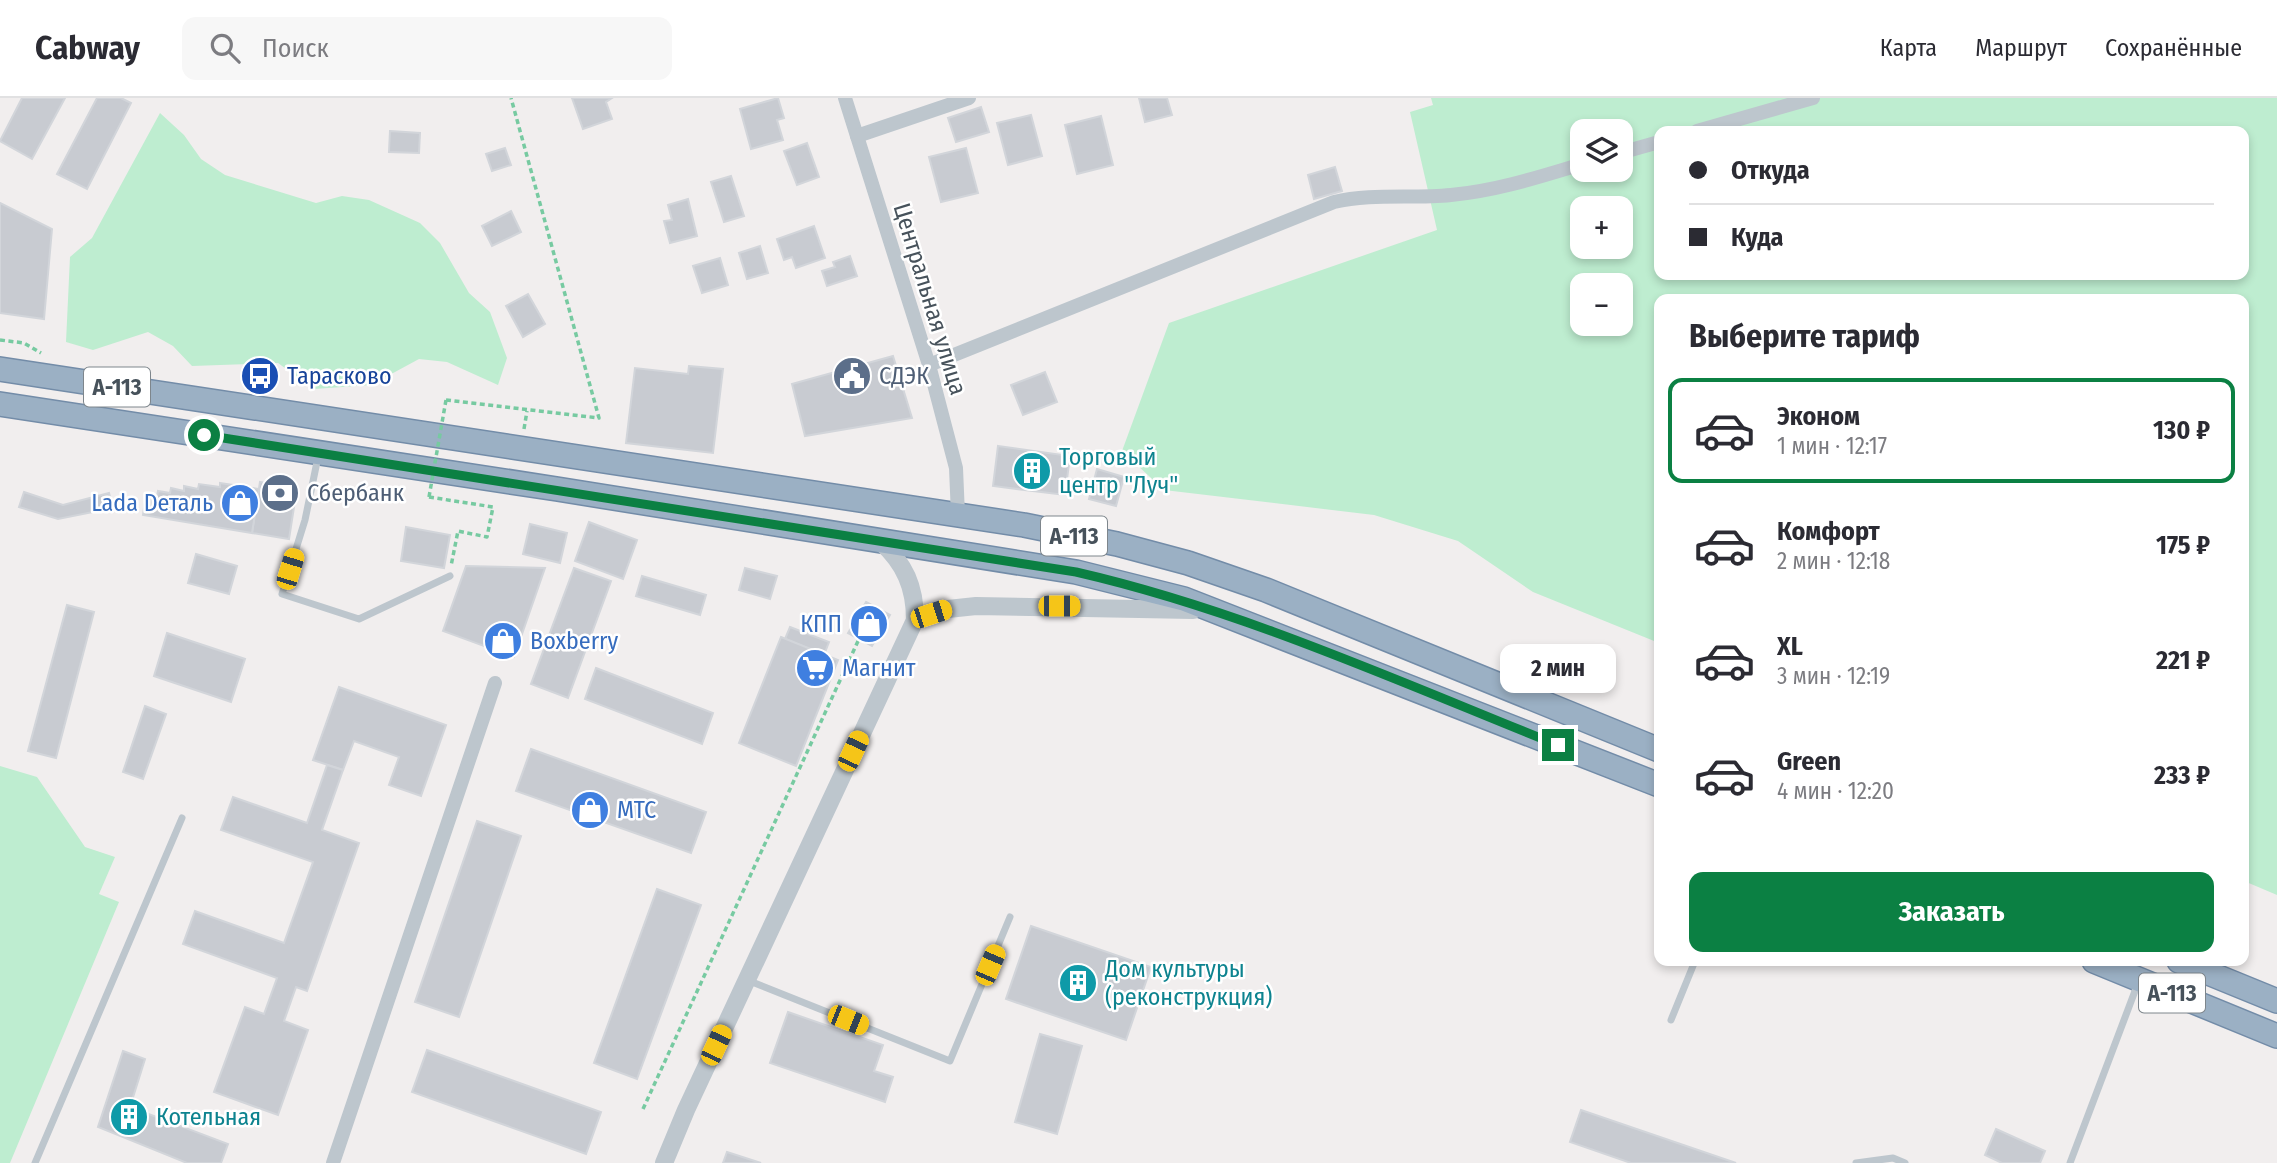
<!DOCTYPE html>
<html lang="ru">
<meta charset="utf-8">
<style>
body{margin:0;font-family:"Fira Sans Condensed",sans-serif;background:#f7f7f7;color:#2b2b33;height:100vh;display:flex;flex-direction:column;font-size:26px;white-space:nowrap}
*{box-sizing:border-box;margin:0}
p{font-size:23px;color:#7c7c81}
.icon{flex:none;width:38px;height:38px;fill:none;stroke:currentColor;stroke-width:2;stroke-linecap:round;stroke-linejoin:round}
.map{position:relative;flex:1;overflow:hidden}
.details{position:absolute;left:1654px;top:196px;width:595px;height:672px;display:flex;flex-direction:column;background:#fff;border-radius:14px;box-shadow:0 4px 10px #0003}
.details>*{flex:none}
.banner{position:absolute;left:1654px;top:28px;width:595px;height:154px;border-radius:14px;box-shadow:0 4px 10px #0003;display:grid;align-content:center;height:154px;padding:0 35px;background:#fff}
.tools{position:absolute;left:1570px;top:21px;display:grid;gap:14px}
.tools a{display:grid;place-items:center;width:63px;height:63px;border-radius:14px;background:#fff;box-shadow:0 4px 10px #0003;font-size:35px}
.end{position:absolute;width:32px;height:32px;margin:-16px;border:9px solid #0b8043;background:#fff;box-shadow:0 0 0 4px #fff}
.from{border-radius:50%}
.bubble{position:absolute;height:49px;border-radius:14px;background:#fff;box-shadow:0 4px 10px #0003;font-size:23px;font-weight:700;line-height:49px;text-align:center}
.car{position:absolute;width:21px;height:42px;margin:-21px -10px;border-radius:9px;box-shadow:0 0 5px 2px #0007;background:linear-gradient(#f5c518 24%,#345 0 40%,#f5c518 0 76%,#345 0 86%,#f5c518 0)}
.banner b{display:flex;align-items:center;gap:24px;height:66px;font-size:26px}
.banner b+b{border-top:2px solid #e1e1e2}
.banner i{width:18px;height:18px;background:#2b2b33}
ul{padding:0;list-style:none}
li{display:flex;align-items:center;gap:21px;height:105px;margin:0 14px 10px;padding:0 21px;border:4px solid transparent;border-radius:14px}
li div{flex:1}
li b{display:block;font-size:26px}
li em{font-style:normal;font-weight:700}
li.selected{border-color:#0b8043}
li>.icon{width:63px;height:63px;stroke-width:1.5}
h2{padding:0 35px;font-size:32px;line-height:84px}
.primary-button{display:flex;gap:14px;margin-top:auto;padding:14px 35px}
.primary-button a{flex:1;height:80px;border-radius:14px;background:#0b8043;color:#fff;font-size:28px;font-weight:700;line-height:80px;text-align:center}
header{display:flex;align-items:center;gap:42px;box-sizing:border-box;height:98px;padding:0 35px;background:#fff;border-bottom:2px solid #e1e1e2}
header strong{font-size:33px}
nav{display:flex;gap:38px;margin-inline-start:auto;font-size:24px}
.search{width:490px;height:63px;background:#f7f7f7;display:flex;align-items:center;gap:18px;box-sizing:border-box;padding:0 24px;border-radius:14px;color:#7c7c81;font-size:26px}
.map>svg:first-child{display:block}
.green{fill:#beedd0;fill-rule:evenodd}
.building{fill:#c8cbd1;stroke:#d2d5da;stroke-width:2}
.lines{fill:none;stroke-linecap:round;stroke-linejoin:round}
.trunk-casing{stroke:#738ca8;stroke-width:26}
.path{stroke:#77caa1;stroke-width:3.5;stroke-dasharray:5 3.5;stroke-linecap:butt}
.service{stroke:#bdc6cd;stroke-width:7}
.minor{stroke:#bdc6cd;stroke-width:14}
.tertiary{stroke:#bdc6cd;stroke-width:18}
.trunk{stroke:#9bb0c4;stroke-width:23}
.path-bridge{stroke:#77caa1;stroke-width:3.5;stroke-dasharray:5 3.5;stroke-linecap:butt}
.route{stroke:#0b8043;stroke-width:9}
.labels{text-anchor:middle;stroke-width:5;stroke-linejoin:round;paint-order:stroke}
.shield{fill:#fff;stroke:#7e868c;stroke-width:2}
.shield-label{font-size:23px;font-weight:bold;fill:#47525b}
.street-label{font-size:24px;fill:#47525b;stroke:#fff}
.transit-label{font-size:24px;fill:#164399;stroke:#fff;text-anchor:start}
.service-label{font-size:24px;fill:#4e5e75;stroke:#fff;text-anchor:start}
.culture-label{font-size:24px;fill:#0d838f;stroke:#fff;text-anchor:start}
.shop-label{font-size:24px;fill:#366cbe;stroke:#fff;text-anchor:start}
</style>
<header>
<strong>Cabway</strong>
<div class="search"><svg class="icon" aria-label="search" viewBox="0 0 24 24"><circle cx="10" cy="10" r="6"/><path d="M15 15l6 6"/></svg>Поиск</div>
<nav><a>Карта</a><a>Маршрут</a><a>Сохранённые</a></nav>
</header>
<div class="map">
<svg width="2277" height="1065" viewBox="0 0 2277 1065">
<rect width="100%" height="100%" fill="#f1eeee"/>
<!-- green -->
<g class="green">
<path d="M1431 0H2277V797L2244 783V201H1659V545L1533 494 1458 443 1374 417 1164 392 1122 353 1169 225 1437 132 1410 14 1433 7ZM1582 33H1620V72H1582ZM1659 33H2244V177H1659ZM1582 110H1620V149H1582ZM1582 187H1620V226H1582Z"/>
<polygon points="160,15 184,37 201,61 225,77 316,105 342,98 369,102 420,125 440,145 469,195 490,214 507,260 498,287 447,264 419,261 371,287 314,291 278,265 192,268 173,248 148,234 93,252 66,244 70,159 92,140"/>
<polygon points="0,668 37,679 85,749 115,759 99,796 119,804 10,1065 0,1065"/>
</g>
<!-- building -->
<g class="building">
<polygon points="22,0 65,0 32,61 0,43"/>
<polygon points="97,0 121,0 131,5 87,91 57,76"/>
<polygon points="572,0 612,0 606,4 612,21 583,31"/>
<polygon points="778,0 784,20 777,22 783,42 751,51 740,11"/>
<polygon points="1139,0 1167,0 1172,17 1145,24"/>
<polygon points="981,9 989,34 956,44 948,20"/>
<polygon points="1031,17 1042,58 1008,67 997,25"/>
<polygon points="1101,18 1113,67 1077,76 1065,27"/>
<polygon points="390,33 420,35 419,55 389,54"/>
<polygon points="807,45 819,79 797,87 784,53"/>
<polygon points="505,50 511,67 492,73 486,56"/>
<polygon points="966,50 978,95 941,104 929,59"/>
<polygon points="1335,69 1342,93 1314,101 1308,77"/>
<polygon points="731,78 744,118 724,124 711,84"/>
<polygon points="688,101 697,138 670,145 664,123 672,122 668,107"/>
<polygon points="0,105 52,131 44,221 0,215"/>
<polygon points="511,113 521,134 492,148 482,128"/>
<polygon points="814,128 825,160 796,170 792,159 784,162 777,141"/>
<polygon points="760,148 768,175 747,181 739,155"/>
<polygon points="850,158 857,178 827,188 822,173 835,169 833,164"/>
<polygon points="720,160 728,187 702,195 693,168"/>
<polygon points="528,196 545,226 523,239 506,208"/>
<polygon points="893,258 912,320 805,338 792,286"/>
<polygon points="689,268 723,271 713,355 626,345 635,270 688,276"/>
<polygon points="1045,274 1057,304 1023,317 1011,287"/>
<polygon points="998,348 1070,358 1065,397 993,388"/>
<polygon points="1097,371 1124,379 1116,408 1089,401"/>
<polygon points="260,384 297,390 289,441 252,435"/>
<polygon points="220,385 259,391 252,435 143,417 146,396 157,398 158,393 170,395 171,390 184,393 184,388 198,391 199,386 220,389"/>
<polygon points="24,394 63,407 109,395 113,410 58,421 19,409"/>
<polygon points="589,424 637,442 623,481 575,463"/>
<polygon points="530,426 567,435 560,465 523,456"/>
<polygon points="406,429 450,437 444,470 401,463"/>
<polygon points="196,456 237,468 229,496 188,485"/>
<polygon points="466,468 545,470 514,559 443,533"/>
<polygon points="574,470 611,483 568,600 531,586"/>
<polygon points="745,470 777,478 770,501 739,492"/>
<polygon points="642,478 706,497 700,517 636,498"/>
<polygon points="866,504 890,517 872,548 848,535"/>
<polygon points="67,507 94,514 56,660 28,653"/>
<polygon points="790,529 829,544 824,557 785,541"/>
<polygon points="167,535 245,561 231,604 154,578"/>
<polygon points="781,539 838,562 796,668 739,645"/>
<polygon points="596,570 713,615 702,646 585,601"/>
<polygon points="339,589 446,627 421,698 389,687 399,659 354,643 343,672 313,662"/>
<polygon points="145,608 166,616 143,681 123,674"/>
<polygon points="531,651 706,714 691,755 516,693"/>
<polygon points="327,667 343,672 322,732 359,745 307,893 296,889 284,923 308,932 278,1017 214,994 245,909 264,916 277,880 183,846 195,813 284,845 313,764 221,732 233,699 307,725"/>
<polygon points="477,723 521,738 459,919 415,904"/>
<polygon points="657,791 701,807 637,981 594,965"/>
<polygon points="1031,828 1151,869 1126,942 1006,901"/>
<polygon points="788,914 883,947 874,973 893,979 885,1004 770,965"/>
<polygon points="1040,936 1082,948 1057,1036 1015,1024"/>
<polygon points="427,952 601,1014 586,1056 412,994"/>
<polygon points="123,953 145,961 130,1009 228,1046 221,1065 187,1065 98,1029"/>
<polygon points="1581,1012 1736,1065 1631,1065 1570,1044"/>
<polygon points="1996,1031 2045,1053 2040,1065 2002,1065 1985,1057"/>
<polygon points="727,1054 761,1065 723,1065"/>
</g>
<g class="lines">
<defs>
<g id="trunk">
<polyline points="0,271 1024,427 1117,446 1188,465 1266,492 1659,652"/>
<polyline points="0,306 557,391 1076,474 1184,501 1659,687"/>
<polyline points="2094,863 2277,938"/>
<polyline points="2179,863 2277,903"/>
</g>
</defs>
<!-- trunk casing -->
<use href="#trunk" class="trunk-casing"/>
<!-- path -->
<g class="path">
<polyline points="0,242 24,245 41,255"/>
<polyline points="446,302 599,320 511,0"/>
<polyline points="524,331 527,313"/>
<polyline points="429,399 493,409 487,439 458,433 451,468"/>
<polyline points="643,1011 859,541"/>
</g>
<!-- service -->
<g class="service">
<polyline points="318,359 305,422 282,496 359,521 450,478"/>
<polyline points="747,882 950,963 1010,819"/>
<polyline points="1671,922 1695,863"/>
<polyline points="35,1065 182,720"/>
<polyline points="1856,1065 1893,1060 1905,1065"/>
<polyline points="2070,1065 2138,885"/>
</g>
<!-- minor -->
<g class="minor">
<polyline points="845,0 929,267 956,370 958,417"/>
<polyline points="1697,33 1813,0"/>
<polyline points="857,38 969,0"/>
<polyline points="1620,55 1659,44"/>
<path d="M929 267 1334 104C1372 95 1412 101 1451 97 1496 93 1539 79 1582 66"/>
<polyline points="333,1065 495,585"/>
</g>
<!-- tertiary -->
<g class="tertiary">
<polyline points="915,522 948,511 976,508 1193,512"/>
<path d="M664 1065 686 1012 915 522C915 489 905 466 880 443"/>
</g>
<!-- trunk -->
<use href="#trunk" class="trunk"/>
<!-- path-bridge -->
<polyline class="path-bridge" points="429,399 446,302"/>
</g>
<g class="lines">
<!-- route -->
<path class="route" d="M204 337 1076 474C1242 512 1400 584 1558 647"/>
</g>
<!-- icons -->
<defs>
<symbol id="bus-disc" viewBox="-11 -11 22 22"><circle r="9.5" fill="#1a4fb4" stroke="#fff"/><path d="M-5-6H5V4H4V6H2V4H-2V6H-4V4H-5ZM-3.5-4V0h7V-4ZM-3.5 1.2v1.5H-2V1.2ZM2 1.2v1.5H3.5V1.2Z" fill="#fff"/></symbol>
<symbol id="civic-disc" viewBox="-11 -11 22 22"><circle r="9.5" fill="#5c6f8a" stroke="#fff"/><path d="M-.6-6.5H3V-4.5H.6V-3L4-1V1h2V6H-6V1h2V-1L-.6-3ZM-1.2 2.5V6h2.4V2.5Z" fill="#fff"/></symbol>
<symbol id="building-disc" viewBox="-11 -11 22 22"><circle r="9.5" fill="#0f9aa8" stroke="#fff"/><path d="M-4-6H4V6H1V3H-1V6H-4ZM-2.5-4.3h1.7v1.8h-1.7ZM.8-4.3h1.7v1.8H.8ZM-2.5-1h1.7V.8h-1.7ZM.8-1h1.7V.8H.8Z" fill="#fff"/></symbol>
<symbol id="bank-disc" viewBox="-11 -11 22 22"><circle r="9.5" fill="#5c6f8a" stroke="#fff"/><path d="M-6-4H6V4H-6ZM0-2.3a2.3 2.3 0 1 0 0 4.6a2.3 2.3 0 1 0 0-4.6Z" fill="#fff"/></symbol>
<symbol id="shop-disc" viewBox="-11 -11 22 22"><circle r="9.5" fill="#3f7fe0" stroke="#fff"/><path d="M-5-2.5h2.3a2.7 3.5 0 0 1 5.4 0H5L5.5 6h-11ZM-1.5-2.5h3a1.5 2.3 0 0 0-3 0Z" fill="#fff"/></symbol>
<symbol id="supermarket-disc" viewBox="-11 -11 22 22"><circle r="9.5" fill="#3f7fe0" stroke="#fff"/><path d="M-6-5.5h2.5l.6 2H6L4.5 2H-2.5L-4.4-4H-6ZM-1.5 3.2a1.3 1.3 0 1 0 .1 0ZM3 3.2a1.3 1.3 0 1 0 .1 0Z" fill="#fff"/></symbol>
</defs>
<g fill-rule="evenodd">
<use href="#bus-disc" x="238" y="256" width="44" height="44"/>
<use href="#civic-disc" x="830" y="256" width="44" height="44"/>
<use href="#building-disc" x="1010" y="351" width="44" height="44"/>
<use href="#bank-disc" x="258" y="373" width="44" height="44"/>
<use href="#shop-disc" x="218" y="383" width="44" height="44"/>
<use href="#shop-disc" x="847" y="504" width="44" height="44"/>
<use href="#shop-disc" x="481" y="521" width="44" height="44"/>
<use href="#supermarket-disc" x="793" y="548" width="44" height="44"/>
<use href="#shop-disc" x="568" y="690" width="44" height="44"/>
<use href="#building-disc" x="1056" y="863" width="44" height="44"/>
<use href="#building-disc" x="107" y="997" width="44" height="44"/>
</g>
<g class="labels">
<!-- shield labels -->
<g class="shield">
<rect x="84" y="269.5" width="66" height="39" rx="5"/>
<rect x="1041" y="418.5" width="66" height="39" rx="5"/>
<rect x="2139" y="875.5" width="66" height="39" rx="5"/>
</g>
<g class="shield-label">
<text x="117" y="297">А-113</text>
<text x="1074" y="446">А-113</text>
<text x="2172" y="903">А-113</text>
</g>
<!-- street labels -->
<g class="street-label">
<text transform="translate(930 201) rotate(73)" y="8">Центральная улица</text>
</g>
<!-- transit labels -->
<g class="transit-label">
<text x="287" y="286">Тарасково</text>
</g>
<!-- service labels -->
<g class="service-label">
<text x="879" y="286">СДЭК</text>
<text x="307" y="403">Сбербанк</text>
</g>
<!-- culture labels -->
<g class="culture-label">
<text x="1059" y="367">Торговый<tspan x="1059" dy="28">центр "Луч"</tspan></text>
<text x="1105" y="879">Дом культуры<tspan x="1105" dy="28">(реконструкция)</tspan></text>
<text x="156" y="1027">Котельная</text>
</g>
<!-- shop labels -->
<g class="shop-label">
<text x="213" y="413" text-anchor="end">Lada Dеталь</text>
<text x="842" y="534" text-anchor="end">КПП</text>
<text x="530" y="551">Boxberry</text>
<text x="842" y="578">Магнит</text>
<text x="617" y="720">МТС</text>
</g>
</g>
</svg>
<div class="tools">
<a><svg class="icon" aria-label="layers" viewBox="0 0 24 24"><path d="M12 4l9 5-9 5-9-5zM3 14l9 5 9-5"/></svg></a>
<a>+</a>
<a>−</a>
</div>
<i class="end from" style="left:204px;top:337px"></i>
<i class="end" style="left:1558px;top:647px"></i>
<div class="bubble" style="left:1500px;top:546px;width:116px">2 мин</div>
<i class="car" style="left:290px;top:471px;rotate:17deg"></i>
<i class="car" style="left:1059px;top:508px;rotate:90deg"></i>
<i class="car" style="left:931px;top:516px;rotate:72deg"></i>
<i class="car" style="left:853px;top:653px;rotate:25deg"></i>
<i class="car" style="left:990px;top:867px;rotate:23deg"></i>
<i class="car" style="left:848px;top:922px;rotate:112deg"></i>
<i class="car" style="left:716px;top:947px;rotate:25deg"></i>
<div class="banner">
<b><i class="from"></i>Откуда</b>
<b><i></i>Куда</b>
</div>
<section class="details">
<h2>Выберите тариф</h2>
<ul>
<li class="selected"><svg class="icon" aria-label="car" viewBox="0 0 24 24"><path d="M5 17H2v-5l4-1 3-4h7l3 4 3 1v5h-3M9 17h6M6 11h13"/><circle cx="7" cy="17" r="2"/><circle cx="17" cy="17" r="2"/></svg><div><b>Эконом</b><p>1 мин · 12:17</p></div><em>130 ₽</em></li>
<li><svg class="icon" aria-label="car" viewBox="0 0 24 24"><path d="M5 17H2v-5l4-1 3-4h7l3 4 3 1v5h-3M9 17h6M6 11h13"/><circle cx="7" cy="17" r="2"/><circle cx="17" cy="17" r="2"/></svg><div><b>Комфорт</b><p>2 мин · 12:18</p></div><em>175 ₽</em></li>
<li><svg class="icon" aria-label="car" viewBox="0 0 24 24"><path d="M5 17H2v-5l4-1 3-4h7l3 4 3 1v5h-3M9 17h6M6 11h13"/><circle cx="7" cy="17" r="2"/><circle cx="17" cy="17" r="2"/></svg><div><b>XL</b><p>3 мин · 12:19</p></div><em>221 ₽</em></li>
<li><svg class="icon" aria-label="car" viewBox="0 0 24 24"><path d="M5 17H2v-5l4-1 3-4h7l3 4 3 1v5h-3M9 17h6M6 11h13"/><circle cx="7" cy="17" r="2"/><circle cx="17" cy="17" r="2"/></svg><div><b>Green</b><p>4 мин · 12:20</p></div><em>233 ₽</em></li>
</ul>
<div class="primary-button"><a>Заказать</a></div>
</section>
</div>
